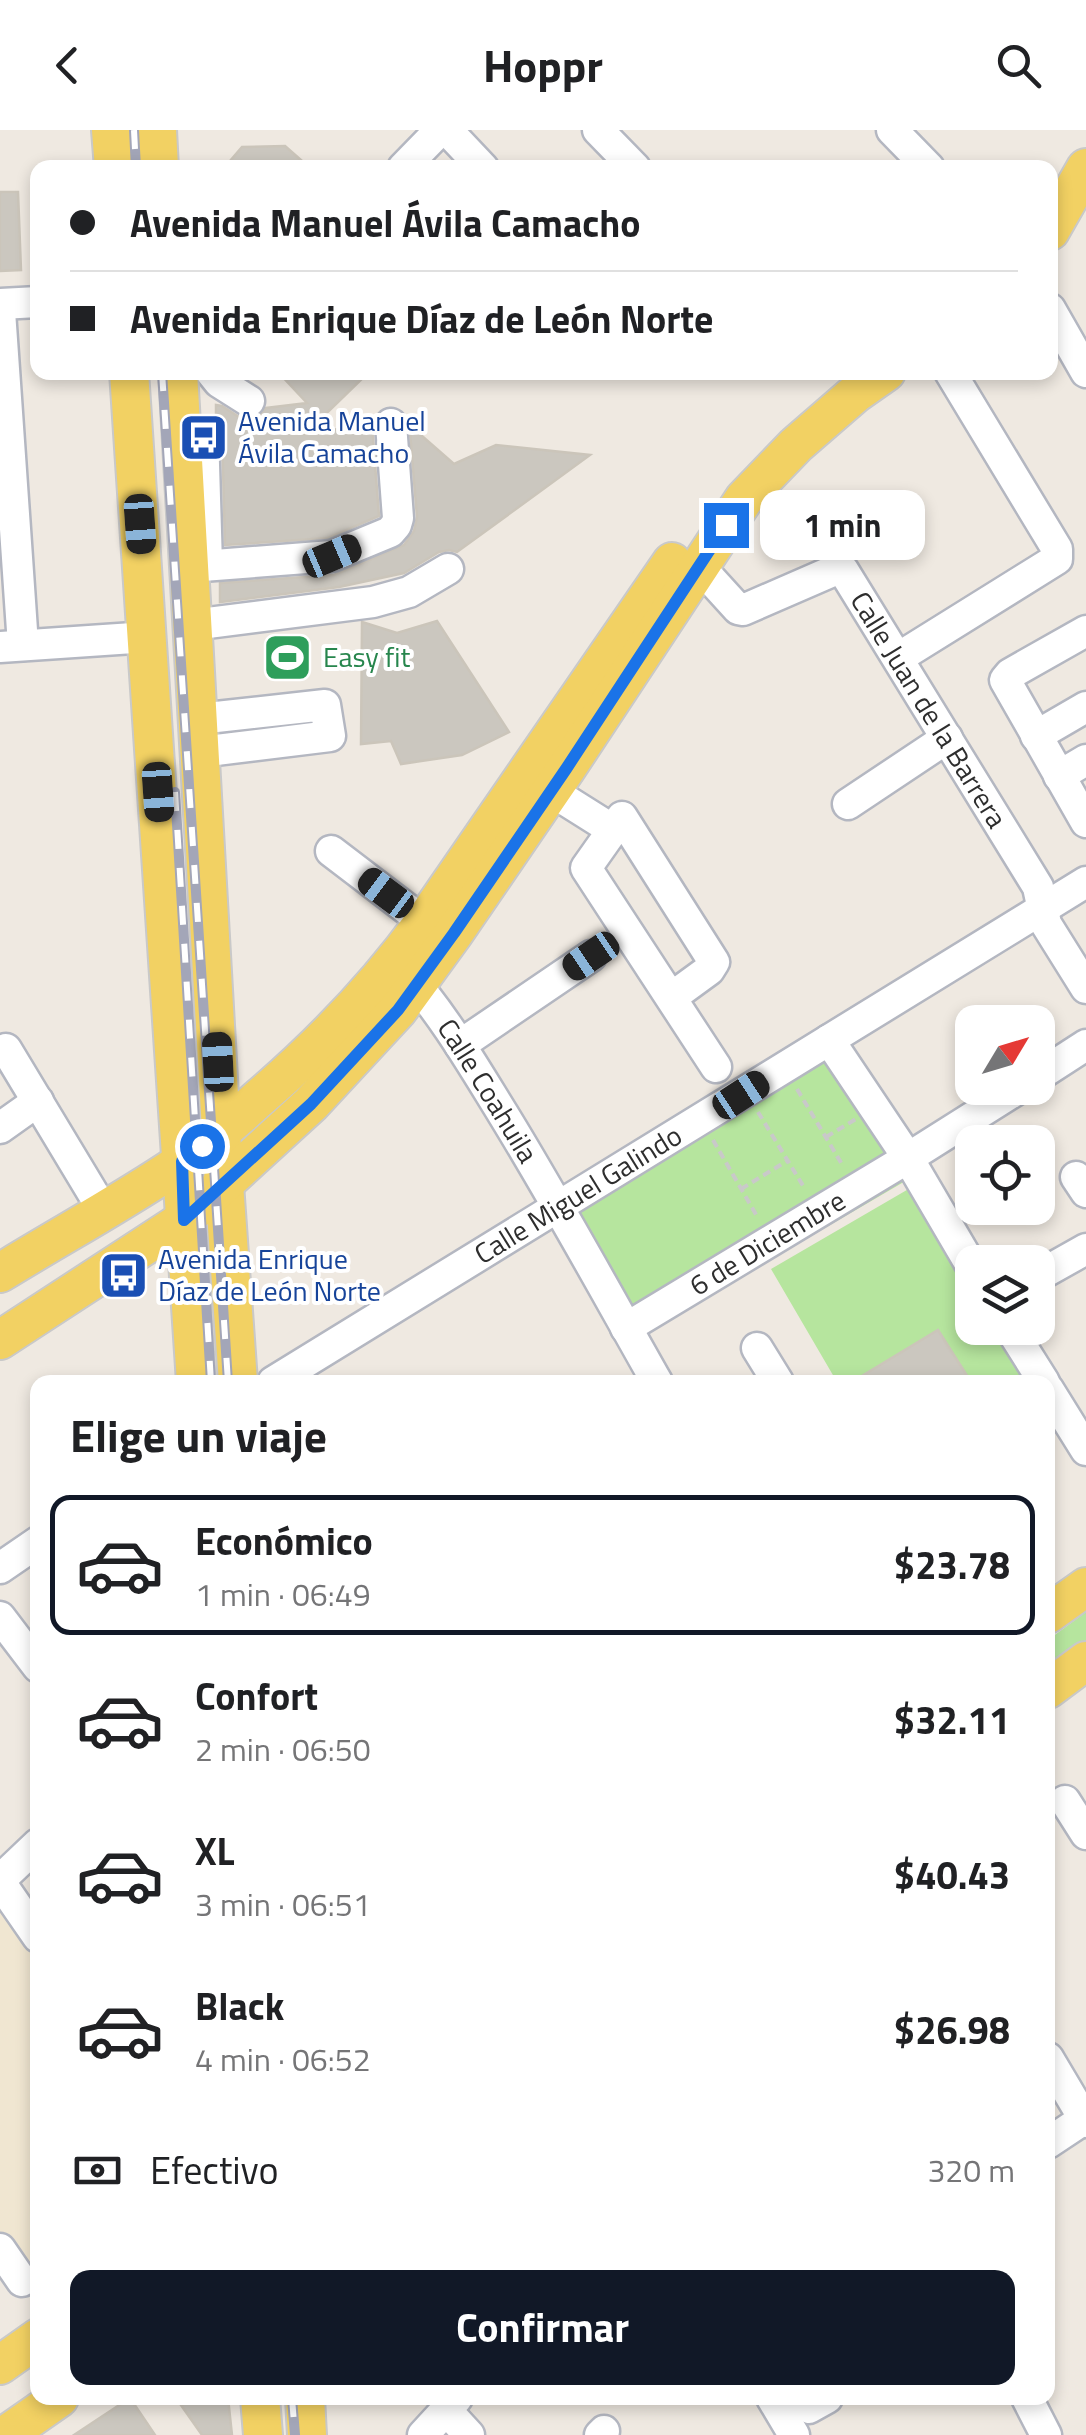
<!DOCTYPE html>
<html lang="es">
<meta charset="utf-8">
<style>
body{margin:0;font-family:"Titillium Web",sans-serif;background:#f2f2f2;color:#202124;height:100vh;display:flex;flex-direction:column;font-size:38px;white-space:nowrap}
*{box-sizing:border-box;margin:0}
p{font-size:32px;color:#757577}
.icon{flex:none;width:55px;height:55px;fill:none;stroke:currentColor;stroke-width:2;stroke-linecap:round;stroke-linejoin:round}
.map{position:relative;flex:1;overflow:hidden}
.panel{position:absolute;left:30px;top:1245px;width:1025px;height:1030px;display:flex;flex-direction:column;background:#fff;border-radius:20px;box-shadow:0 5px 15px #0003}
.panel>*{flex:none}
.top-card{position:absolute;left:30px;top:30px;width:1028px;height:220px;border-radius:20px;box-shadow:0 5px 15px #0003;display:grid;align-content:center;height:220px;padding:0 40px;background:#fff}
.needle{width:65px;rotate:52deg}
.tools{position:absolute;left:955px;top:875px;display:grid;gap:20px}
.tools a{display:grid;place-items:center;width:100px;height:100px;border-radius:20px;background:#fff;box-shadow:0 5px 15px #0003;font-size:50px}
.end{position:absolute;width:45px;height:45px;margin:-22px;border:12px solid #1a73e8;background:#fff;box-shadow:0 0 0 5px #fff}
.from{border-radius:50%}
.bubble{position:absolute;height:70px;border-radius:20px;background:#fff;box-shadow:0 5px 15px #0003;font-size:32px;font-weight:700;line-height:70px;text-align:center}
.car{position:absolute;width:30px;height:60px;margin:-30px -15px;border-radius:12px;box-shadow:0 0 8px 2px #0007;background:linear-gradient(#222 24%,#8ab4d8 0 40%,#222 0 76%,#8ab4d8 0 86%,#222 0)}
.top-card b{display:flex;align-items:center;gap:35px;height:95px;font-size:38px}
.top-card b+b{border-top:2px solid #e0e0e0}
.top-card i{width:25px;height:25px;background:#202124}
ul{padding:0;list-style:none}
li{display:flex;align-items:center;gap:30px;height:140px;margin:0 20px 15px;padding:0 20px;border:5px solid transparent;border-radius:20px}
li div{flex:1}
li b{display:block;font-size:38px}
li em{font-style:normal;font-weight:700}
li.active{border-color:#111827}
li>.icon{width:90px;height:90px;stroke-width:1.5}
h2{padding:0 40px;font-size:45px;line-height:120px}
.pay{display:flex;align-items:center;gap:25px;height:110px;padding:0 40px;font-size:38px}
.pay p{margin-inline-start:auto}
.action{display:flex;gap:20px;margin-top:auto;padding:20px 40px}
.action a{flex:1;height:115px;border-radius:20px;background:#111827;color:#fff;font-size:40px;font-weight:700;line-height:115px;text-align:center}
header{display:flex;justify-content:space-between;align-items:center;height:130px;padding:0 40px;background:#fff;font-size:45px;font-weight:700}
.map>svg:first-child{display:block}
.education{fill:#f0e6d1}
.green{fill:#b6e59e}
.building{fill:#cbc7bf;stroke:#cbc5ba;stroke-width:2.5}
.lines{fill:none;stroke-linecap:round;stroke-linejoin:round}
.minor-casing{stroke:#b4b7c1;stroke-width:35}
.major-casing{stroke:#c9c9c9;stroke-width:42}
.path{stroke:#c9c9c9;stroke-width:4;stroke-dasharray:8 5;stroke-linecap:butt}
.minor{stroke:#fff;stroke-width:30}
.major{stroke:#f2d163;stroke-width:38}
.rail-casing{stroke:#a3a6b8;stroke-width:10}
.rail{stroke:#fff;stroke-width:6;stroke-dasharray:19;stroke-linecap:butt}
.route{stroke:#1a73e8;stroke-width:12}
.labels{text-anchor:middle;stroke-width:8;stroke-linejoin:round;paint-order:stroke}
.transit-label{font-size:28px;fill:#164399;stroke:#fff;text-anchor:start}
.leisure-label{font-size:28px;fill:#27864d;stroke:#fff;text-anchor:start}
.street-label{font-size:28px;fill:#2e2e2e;stroke:#fff}
</style>
<header><svg class="icon" aria-label="back" viewBox="0 0 24 24"><path d="M15 5l-7 7 7 7"/></svg>Hoppr<svg class="icon" aria-label="search" viewBox="0 0 24 24"><circle cx="10" cy="10" r="6"/><path d="M15 15l6 6"/></svg></header>
<div class="map">
<svg width="1086" height="2305" viewBox="0 0 1086 2305">
<rect width="100%" height="100%" fill="#efe9e1"/>
<!-- education -->
<polygon class="education" points="0,1773 37,1828 37,2156 0,2103"/>
<!-- green -->
<g class="green">
<polygon points="830,915 914,1046 642,1205 570,1077"/>
<polygon points="912,1057 972,1156 972,1198 998,1198 1032,1252 971,1252 938,1200 852,1252 837,1252 771,1139"/>
<polygon points="1086,1482 1086,1513 1048,1541 1048,1510"/>
</g>
<!-- building -->
<g class="building">
<polygon points="285,16 310,38 224,38 242,17"/>
<polygon points="0,62 18,62 21,140 0,141"/>
<polygon points="278,242 369,242 305,304 372,294 379,386 328,408 225,415 222,301 216,289 216,275 222,276 239,287 249,290 258,287 266,278 307,273"/>
<polygon points="414,299 454,334 496,315 590,325 457,422 449,420 439,422 404,443 339,457 220,472 220,453 334,445 404,415 414,401 417,387 410,302"/>
<polygon points="437,491 509,602 462,625 401,634 391,611 361,614 362,492 397,503"/>
<polygon points="938,1200 971,1252 852,1252"/>
<polygon points="130,2268 155,2305 74,2305"/>
<polygon points="176,2268 228,2268 232,2305 202,2305"/>
</g>
<g class="lines">
<defs>
<g id="minor">
<polyline points="447,0 483,38"/>
<polyline points="598,0 635,38"/>
<polyline points="892,0 929,38"/>
<polyline points="403,38 440,0"/>
<polyline points="0,174 38,172"/>
<polyline points="1050,179 1086,242"/>
<polyline points="0,181 23,515"/>
<polyline points="211,242 219,252 249,271"/>
<polyline points="182,302 203,302 207,435"/>
<polyline points="189,437 332,426 390,402 396,395 398,388 391,294"/>
<path id="s1" d="M708 446 738 479 743 480 835 440H843L1038 757 1046 794 1086 858"/>
<polyline points="192,495 373,472 409,462 448,439"/>
<polyline points="1086,501 1010,544 1005,550 1086,692"/>
<polyline points="0,517 148,507"/>
<polyline points="898,528 1057,429 1057,419 950,242"/>
<polyline points="198,589 325,575 330,606 200,622"/>
<polyline points="1036,606 1086,577"/>
<polyline points="1059,646 1086,630"/>
<polyline points="551,661 613,700"/>
<polyline points="848,674 947,608"/>
<polyline points="331,721 424,792"/>
<path id="s2" d="M402 838C442 882 472 934 503 984 557 1072 606 1162 657 1252"/>
<polyline points="672,867 709,840 714,832 622,687 586,738 716,937"/>
<polyline points="829,910 908,1028 972,1137"/>
<polyline points="460,915 591,826"/>
<polyline points="6,919 103,1080"/>
<polyline points="1038,946 1086,915"/>
<polyline points="0,998 38,971"/>
<polyline points="1076,1047 1086,1062"/>
<polyline points="1038,1146 1086,1119"/>
<path id="s3" d="M626 1198 908 1028 1019 958"/>
<polyline points="1010,1198 1044,1252"/>
<polyline points="757,1218 778,1252"/>
<path id="s4" d="M273 1252 1086 752"/>
<polyline points="1048,1259 1086,1320"/>
<polyline points="0,1438 38,1412"/>
<polyline points="0,1487 38,1537"/>
<polyline points="1065,1671 1086,1704"/>
<polyline points="0,1750 38,1714"/>
<polyline points="0,1752 38,1807"/>
<polyline points="1048,1928 1086,1992"/>
<polyline points="1048,2013 1084,1989"/>
<polyline points="0,2119 22,2151"/>
<polyline points="772,2268 794,2305"/>
<polyline points="801,2268 809,2278 827,2268"/>
<polyline points="1027,2268 1046,2305"/>
<polyline points="446,2280 469,2305"/>
<polyline points="423,2305 457,2268"/>
<polyline points="600,2305 604,2301"/>
</g>
<g id="major">
<polyline points="111,0 114,38"/>
<polyline points="157,0 159,38"/>
<polyline points="1050,101 1086,38"/>
<polyline points="129,242 196,1252"/>
<polyline points="178,242 224,1054 238,1252"/>
<path d="M0 1143C60 1106 123 1072 182 1032 209 1013 234 991 258 969 320 916 376 858 424 792L672 432"/>
<polyline points="0,1210 184,1090 311,974 398,880 454,803 566,639 744,369 796,315 856,263 886,242"/>
<polyline points="1048,1484 1086,1457"/>
<polyline points="1048,1559 1086,1531"/>
<polyline points="0,2235 38,2208"/>
<polyline points="260,2268 263,2305"/>
<polyline points="305,2268 307,2305"/>
<polyline points="6,2305 59,2268"/>
</g>
</defs>
<!-- minor casing -->
<use href="#minor" class="minor-casing"/>
<!-- major casing -->
<use href="#major" class="major-casing"/>
<!-- path -->
<g class="path">
<polyline points="797,959 843,1036"/>
<polyline points="758,982 805,1059"/>
<polyline points="826,1007 856,989"/>
<polyline points="713,1010 758,1088"/>
<polyline points="741,1059 787,1031"/>
</g>
<!-- minor -->
<use href="#minor" class="minor"/>
<!-- major -->
<use href="#major" class="major"/>
<defs>
<g id="rail">
<polyline points="134,0 136,38"/>
<polyline points="162,242 228,1252"/>
<polyline points="175,662 211,1252"/>
<polyline points="292,2268 295,2305"/>
</g>
</defs>
<!-- rail casing -->
<use href="#rail" class="rail-casing"/>
<!-- rail -->
<use href="#rail" class="rail"/>
</g>
<g class="lines">
<!-- route -->
<polyline class="route" points="202,1016 182,1031 184,1090 311,974 398,880 454,803 566,639 726,395"/>
</g>
<!-- icons -->
<defs>
<symbol id="bus-square" viewBox="-11 -11 22 22"><rect x="-9" y="-9" width="18" height="18" rx="4" fill="#1a4fb4" stroke="#fff"/><path d="M-5-6H5V4H4V6H2V4H-2V6H-4V4H-5ZM-3.5-4V0h7V-4ZM-3.5 1.2v1.5H-2V1.2ZM2 1.2v1.5H3.5V1.2Z" fill="#fff"/></symbol>
<symbol id="stadium-square" viewBox="-11 -11 22 22"><rect x="-9" y="-9" width="18" height="18" rx="4" fill="#2e9e5b" stroke="#fff"/><path d="M0-5a6.5 5 0 1 0 0 10a6.5 5 0 1 0 0-10ZM-3.5-1.8h7v3.6h-7Z" fill="#fff"/></symbol>
</defs>
<g fill-rule="evenodd">
<use href="#bus-square" x="176" y="280" width="55" height="55"/>
<use href="#stadium-square" x="260" y="500" width="55" height="55"/>
<use href="#bus-square" x="96" y="1118" width="55" height="55"/>
</g>
<g class="labels">
<!-- transit labels -->
<g class="transit-label">
<text x="238" y="301">Avenida Manuel<tspan x="238" dy="32">Ávila Camacho</tspan></text>
<text x="158" y="1139">Avenida Enrique<tspan x="158" dy="32">Díaz de León Norte</tspan></text>
</g>
<!-- leisure labels -->
<g class="leisure-label">
<text x="323" y="537">Easy fit</text>
</g>
<!-- street labels -->
<g class="street-label">
<text dy="10" stroke="none"><textPath href="#s1" startOffset="322">Calle Juan de la Barrera</textPath></text>
<text dy="10" stroke="none"><textPath href="#s2" startOffset="150">Calle Coahuila</textPath></text>
<text dy="10" stroke="none"><textPath href="#s4" startOffset="358">Calle Miguel Galindo</textPath></text>
<text dy="10" stroke="none"><textPath href="#s3" startOffset="165">6 de Diciembre</textPath></text>
</g>
</g>
</svg>
<div class="tools">
<a><svg class="needle" viewBox="-14 -14 28 28"><path d="M0-13l5 13h-10z" fill="#e53935"/><path d="M0 13l5-13h-10z" fill="#757577"/></svg></a>
<a><svg class="icon" aria-label="locate" viewBox="0 0 24 24"><circle cx="12" cy="12" r="6"/><path d="M12 2v4M12 18v4M2 12h4M18 12h4"/></svg></a>
<a><svg class="icon" aria-label="layers" viewBox="0 0 24 24"><path d="M12 4l9 5-9 5-9-5zM3 14l9 5 9-5"/></svg></a>
</div>
<i class="end from" style="left:202px;top:1016px"></i>
<i class="end" style="left:726px;top:395px"></i>
<div class="bubble" style="left:760px;top:360px;width:165px">1 min</div>
<i class="car" style="left:140px;top:394px;rotate:176deg"></i>
<i class="car" style="left:332px;top:426px;rotate:67deg"></i>
<i class="car" style="left:158px;top:662px;rotate:176deg"></i>
<i class="car" style="left:386px;top:763px;rotate:307deg"></i>
<i class="car" style="left:591px;top:826px;rotate:236deg"></i>
<i class="car" style="left:218px;top:932px;rotate:357deg"></i>
<i class="car" style="left:741px;top:965px;rotate:57deg"></i>
<div class="top-card">
<b><i class="from"></i>Avenida Manuel Ávila Camacho</b>
<b><i></i>Avenida Enrique Díaz de León Norte</b>
</div>
<section class="panel">
<h2>Elige un viaje</h2>
<ul>
<li class="active"><svg class="icon" aria-label="car" viewBox="0 0 24 24"><path d="M5 17H2v-5l4-1 3-4h7l3 4 3 1v5h-3M9 17h6M6 11h13"/><circle cx="7" cy="17" r="2"/><circle cx="17" cy="17" r="2"/></svg><div><b>Económico</b><p>1 min · 06:49</p></div><em>$23.78</em></li>
<li><svg class="icon" aria-label="car" viewBox="0 0 24 24"><path d="M5 17H2v-5l4-1 3-4h7l3 4 3 1v5h-3M9 17h6M6 11h13"/><circle cx="7" cy="17" r="2"/><circle cx="17" cy="17" r="2"/></svg><div><b>Confort</b><p>2 min · 06:50</p></div><em>$32.11</em></li>
<li><svg class="icon" aria-label="car" viewBox="0 0 24 24"><path d="M5 17H2v-5l4-1 3-4h7l3 4 3 1v5h-3M9 17h6M6 11h13"/><circle cx="7" cy="17" r="2"/><circle cx="17" cy="17" r="2"/></svg><div><b>XL</b><p>3 min · 06:51</p></div><em>$40.43</em></li>
<li><svg class="icon" aria-label="car" viewBox="0 0 24 24"><path d="M5 17H2v-5l4-1 3-4h7l3 4 3 1v5h-3M9 17h6M6 11h13"/><circle cx="7" cy="17" r="2"/><circle cx="17" cy="17" r="2"/></svg><div><b>Black</b><p>4 min · 06:52</p></div><em>$26.98</em></li>
</ul>
<div class="pay"><svg class="icon" aria-label="cash" viewBox="0 0 24 24"><path d="M3 7h18v10H3z"/><circle cx="12" cy="12" r="2"/></svg>Efectivo<p>320 m</p></div>
<div class="action"><a>Confirmar</a></div>
</section>
</div>
